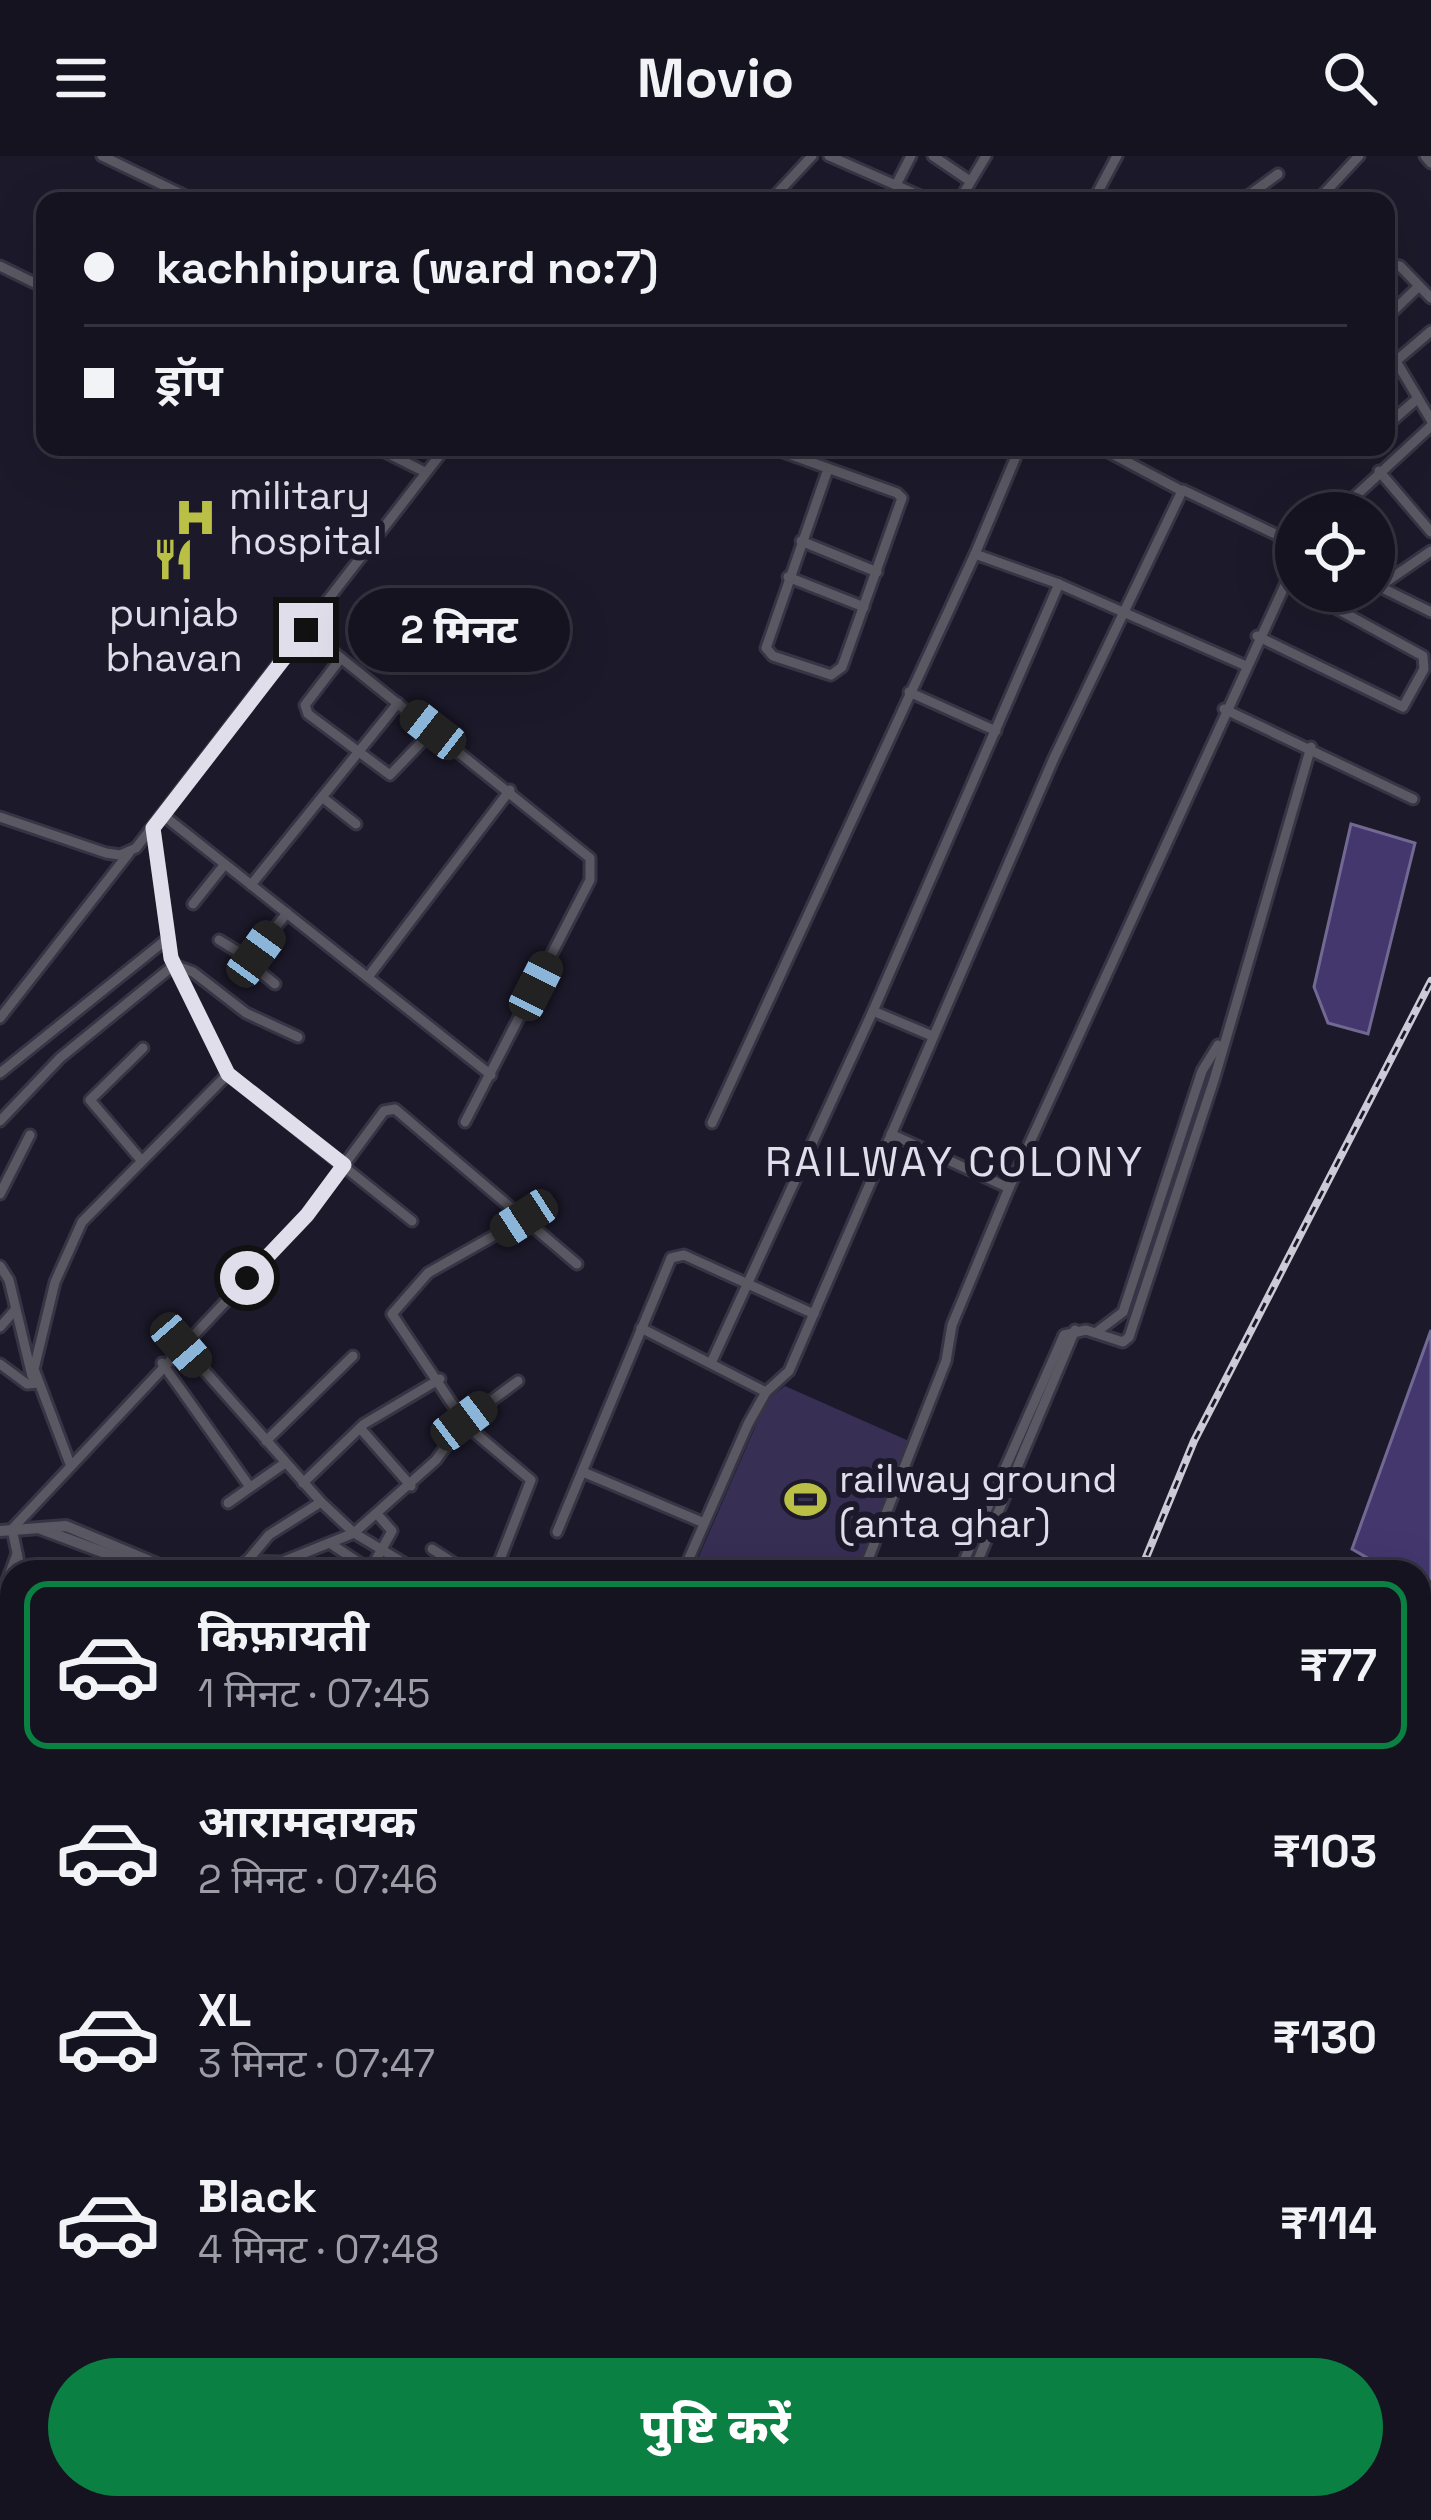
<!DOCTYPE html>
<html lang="hi">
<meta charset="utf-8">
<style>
body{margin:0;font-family:"Space Grotesk","Noto Sans Devanagari",sans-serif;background:#22202d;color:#f1f3f6;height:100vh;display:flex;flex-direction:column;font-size:45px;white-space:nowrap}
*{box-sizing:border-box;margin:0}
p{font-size:39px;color:#9d9ea5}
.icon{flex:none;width:66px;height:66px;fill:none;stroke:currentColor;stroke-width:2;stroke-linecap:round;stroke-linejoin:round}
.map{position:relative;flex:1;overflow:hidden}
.drawer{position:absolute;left:0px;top:1404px;width:1431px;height:960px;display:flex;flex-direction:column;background:#151320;border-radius:36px 36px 0 0;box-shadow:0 12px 48px #0002,0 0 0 3px #34323e}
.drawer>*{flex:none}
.guide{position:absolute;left:36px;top:36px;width:1359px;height:264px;border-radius:24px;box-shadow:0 12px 48px #0002,0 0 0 3px #34323e;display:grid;align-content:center;height:264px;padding:0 48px;background:#151320}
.controls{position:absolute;left:1275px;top:336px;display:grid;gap:24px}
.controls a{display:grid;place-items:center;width:120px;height:120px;border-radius:50%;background:#151320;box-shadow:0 12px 48px #0002,0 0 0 3px #34323e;font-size:60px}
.end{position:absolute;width:54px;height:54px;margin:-27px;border:15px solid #e0deea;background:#111;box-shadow:0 0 0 6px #111}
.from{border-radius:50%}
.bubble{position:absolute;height:84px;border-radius:42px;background:#151320;box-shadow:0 12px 48px #0002,0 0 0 3px #34323e;font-size:39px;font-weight:800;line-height:84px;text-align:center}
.car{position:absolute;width:36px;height:72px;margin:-36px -18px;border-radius:15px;box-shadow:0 0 9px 3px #0007;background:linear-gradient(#222 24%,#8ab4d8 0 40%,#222 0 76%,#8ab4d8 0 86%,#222 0)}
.guide b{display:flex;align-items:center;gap:42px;height:114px;font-size:45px}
.guide b+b{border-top:3px solid #34323e}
.guide i{width:30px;height:30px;background:#f1f3f6}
ul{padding:21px 0 0;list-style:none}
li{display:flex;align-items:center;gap:36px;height:168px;margin:0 24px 18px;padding:0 24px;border:6px solid transparent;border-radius:24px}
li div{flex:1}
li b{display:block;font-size:45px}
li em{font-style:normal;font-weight:800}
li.on{border-color:#0b8043}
li>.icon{width:108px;height:108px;stroke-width:1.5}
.button{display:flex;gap:24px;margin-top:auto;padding:24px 48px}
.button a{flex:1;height:138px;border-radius:72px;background:#0b8043;color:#fff;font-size:48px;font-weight:800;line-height:138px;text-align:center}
header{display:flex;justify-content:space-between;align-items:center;height:156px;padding:0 48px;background:#151320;font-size:54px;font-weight:800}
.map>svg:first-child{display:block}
.green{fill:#372f54}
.water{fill:#43376e;stroke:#726993;stroke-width:3}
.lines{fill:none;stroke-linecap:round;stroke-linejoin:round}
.minor-casing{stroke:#373545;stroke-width:15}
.tertiary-casing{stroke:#373545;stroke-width:16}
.minor{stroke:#5a5862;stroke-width:9}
.tertiary{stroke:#5a5862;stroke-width:10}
.rail-casing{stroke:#cccad7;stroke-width:8}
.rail{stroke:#1c192a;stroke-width:3;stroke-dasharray:9;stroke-linecap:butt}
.route{stroke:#e0deea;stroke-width:15}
.labels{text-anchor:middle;stroke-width:12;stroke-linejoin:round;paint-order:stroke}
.poi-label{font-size:39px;fill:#e0deea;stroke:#1c192a;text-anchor:start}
.neighbourhood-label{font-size:42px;letter-spacing:3px;fill:#e0deea;stroke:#1c192a}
</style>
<header><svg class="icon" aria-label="menu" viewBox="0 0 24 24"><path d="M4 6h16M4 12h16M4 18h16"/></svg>Movio<svg class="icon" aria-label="search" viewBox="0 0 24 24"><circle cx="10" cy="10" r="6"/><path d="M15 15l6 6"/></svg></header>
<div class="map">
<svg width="1431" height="2364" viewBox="0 0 1431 2364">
<rect width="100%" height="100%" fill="#1c192a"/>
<!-- green -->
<polygon class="green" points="785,1230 909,1285 858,1416 692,1416 767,1244"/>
<!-- water -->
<g class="water">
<polygon points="1351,668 1415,687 1368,878 1328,867 1314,831"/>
<polygon points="1431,1174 1431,1439 1419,1432 1419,1416 1392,1416 1352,1393"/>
<polygon points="9,2272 12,2352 137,2352 156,2364 0,2364 0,2275"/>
</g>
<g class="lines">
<defs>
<g id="minor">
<polyline points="102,0 196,45"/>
<polyline points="829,0 932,45"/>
<polyline points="933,0 970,25"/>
<polyline points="1425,0 1431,7"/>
<polyline points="896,29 911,0"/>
<polyline points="770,45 812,0"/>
<polyline points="959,45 986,0"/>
<polyline points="1093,45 1117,0"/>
<polyline points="1241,45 1278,18"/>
<polyline points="1317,45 1359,0"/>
<polyline points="1386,108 1400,110 1431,142"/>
<polyline points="0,110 45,132"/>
<polyline points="1386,162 1419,130"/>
<polyline points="1431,175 1396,205 1431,264"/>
<polyline points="1386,270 1417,243"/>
<polyline points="375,291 425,316"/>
<polyline points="769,291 897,337 902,342 842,511 831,519 773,500 766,492 828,313"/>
<polyline points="1379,315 1431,376"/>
<polyline points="1183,334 1296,388"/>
<polyline points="1337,357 1431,270"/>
<polyline points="801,385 877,416"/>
<polyline points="975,398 1020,291"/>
<polyline points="788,421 864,451"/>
<polyline points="1374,428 1431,456"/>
<polyline points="1380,430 1431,395"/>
<polyline points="306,474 590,702 590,724 465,966"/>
<polyline points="1257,480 1403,551 1424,513 1423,500 1308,437"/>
<polyline points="341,502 305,549 308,558 390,619 433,574"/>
<polyline points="909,536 996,575"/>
<polyline points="1224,553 1413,643"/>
<polyline points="322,641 356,668"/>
<polyline points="163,659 491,919"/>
<polyline points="0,661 106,697 120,699 136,692 446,291"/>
<polyline points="153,672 171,801 228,918 412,1065"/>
<polyline points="251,729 398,547"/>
<polyline points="193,748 225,708"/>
<polyline points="219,784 250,803 287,757"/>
<polyline points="247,805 275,828"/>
<polyline points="368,821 510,634"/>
<polyline points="873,855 930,879"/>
<polyline points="0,862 129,697"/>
<polyline points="0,917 167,783"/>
<polyline points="0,965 60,902 174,809 193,816 246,857 298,881"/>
<polyline points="712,967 975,398 1059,428 1244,509"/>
<polyline points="891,978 1009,1032"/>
<polyline points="141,1004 90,944 143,892"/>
<polyline points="0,1038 30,979"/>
<polyline points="0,1110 9,1124 32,1220"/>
<polyline points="0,1171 15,1154"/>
<polyline points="641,1172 766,1236"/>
<polyline points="1098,1175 1123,1156 1202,915 1218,889"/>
<polyline points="181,1188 321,1346 354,1377 419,1416"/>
<polyline points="162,1207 250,1331"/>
<polyline points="711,1207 873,855 1059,428"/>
<polyline points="0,1208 27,1228 39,1227"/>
<polyline points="360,1272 411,1330"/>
<polyline points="266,1285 353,1200"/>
<polyline points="70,1308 34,1213 55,1126 82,1066 228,918"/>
<polyline points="583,1316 704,1367"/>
<polyline points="303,1327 364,1268 440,1223"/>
<polyline points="228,1347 285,1307"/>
<polyline points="557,1376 671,1102 684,1099 814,1158"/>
<polyline points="331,1388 373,1416"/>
<polyline points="432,1393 468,1416"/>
<polyline points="246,1405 282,1406 354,1377 436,1304 464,1265 518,1225"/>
<polyline points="21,1416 12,1373 307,1059 384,955 395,953 577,1108"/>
<polyline points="238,1416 269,1379 321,1346"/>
<polyline points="369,1416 392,1375 377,1358"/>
<polyline points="495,1416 531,1324 467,1270 392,1158 428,1117 525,1062"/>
<polyline points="683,1416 748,1268 766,1236 789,1215 1054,602 1182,335 1099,291"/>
<polyline points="863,1416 946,1205 952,1169 1009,1032 1296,405"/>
<polyline points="959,1416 1064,1179 1086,1174 1123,1186 1129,1181 1214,924 1311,591"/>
<polyline points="973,1416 1075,1174"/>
<polyline points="0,1443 17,1398"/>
<polyline points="1419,1566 1431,1577"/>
<polyline points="0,1569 12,1566"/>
<polyline points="0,1650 12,1644"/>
<polyline points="1419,1676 1431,1687"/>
<polyline points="1419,1725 1431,1738"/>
<polyline points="0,1728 12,1718"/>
<polyline points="0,1749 12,1770"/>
<polyline points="1419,1797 1431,1785"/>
<polyline points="1419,1833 1431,1844"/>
<polyline points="1419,1857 1431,1845"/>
<polyline points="1419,1929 1431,1917"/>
<polyline points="1419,1963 1431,1975"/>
<polyline points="1419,2055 1431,2066"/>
<polyline points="0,2116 12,2109"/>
<polyline points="1419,2181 1431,2171"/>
<polyline points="6,2212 12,2198"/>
<polyline points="1419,2220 1431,2225"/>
<polyline points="1419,2264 1431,2266"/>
<polyline points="1419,2316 1431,2297"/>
<polyline points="1210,2352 1224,2363"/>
<polyline points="1082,2354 1096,2364"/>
<polyline points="312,2364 317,2352"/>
<polyline points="448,2364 454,2352"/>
<polyline points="1154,2364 1163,2352"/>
<polyline points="1307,2364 1316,2352"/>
<polyline points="1389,2364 1396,2352"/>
</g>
<g id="tertiary">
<polyline points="41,1373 156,1416"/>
<polyline points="0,1375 66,1370 176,1416"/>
<polyline points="0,1995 12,1989"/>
<polyline points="0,2010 12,2004"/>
</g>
</defs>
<!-- minor casing -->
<use href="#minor" class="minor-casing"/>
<!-- tertiary casing -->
<use href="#tertiary" class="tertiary-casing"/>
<!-- minor -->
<use href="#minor" class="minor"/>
<!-- tertiary -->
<use href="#tertiary" class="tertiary"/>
<defs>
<g id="rail">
<polyline points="1140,1416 1194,1285 1431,825"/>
<polyline points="802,2364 806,2352"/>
</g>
</defs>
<!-- rail casing -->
<use href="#rail" class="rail-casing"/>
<!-- rail -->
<use href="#rail" class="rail"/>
</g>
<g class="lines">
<!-- route -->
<polyline class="route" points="247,1122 307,1059 344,1009 228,918 171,802 153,672 306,474"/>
</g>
<!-- icons -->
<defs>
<symbol id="hospital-bare" viewBox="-9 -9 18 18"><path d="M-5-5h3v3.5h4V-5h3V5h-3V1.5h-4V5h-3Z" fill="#bac045" stroke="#1c192a" stroke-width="2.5" paint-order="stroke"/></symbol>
<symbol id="restaurant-bare" viewBox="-9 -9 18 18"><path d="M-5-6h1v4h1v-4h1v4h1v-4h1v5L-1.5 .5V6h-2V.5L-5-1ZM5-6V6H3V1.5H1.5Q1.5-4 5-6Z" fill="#bac045" stroke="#1c192a" stroke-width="2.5" paint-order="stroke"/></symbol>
<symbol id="stadium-bare" viewBox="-9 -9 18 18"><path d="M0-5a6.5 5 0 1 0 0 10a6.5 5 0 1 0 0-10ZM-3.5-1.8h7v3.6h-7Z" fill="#bac045" stroke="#1c192a" stroke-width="2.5" paint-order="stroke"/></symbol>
</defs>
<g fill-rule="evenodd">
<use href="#hospital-bare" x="166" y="332" width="59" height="59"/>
<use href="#restaurant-bare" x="144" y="374" width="59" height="59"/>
<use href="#stadium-bare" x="776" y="1314" width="59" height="59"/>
</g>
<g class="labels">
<!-- poi labels -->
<g class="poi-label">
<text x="229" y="353">military<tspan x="229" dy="45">hospital</tspan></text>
<text x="174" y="470" text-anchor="middle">punjab<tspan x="174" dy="45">bhavan</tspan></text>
<text x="839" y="1336">railway ground<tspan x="839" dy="45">(anta ghar)</tspan></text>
</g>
<!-- neighbourhood labels -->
<g class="neighbourhood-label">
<text x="955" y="1020">RAILWAY COLONY</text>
</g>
</g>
</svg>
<div class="controls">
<a><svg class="icon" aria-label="locate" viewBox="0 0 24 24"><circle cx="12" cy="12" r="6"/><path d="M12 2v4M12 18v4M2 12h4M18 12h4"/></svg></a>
</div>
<i class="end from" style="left:247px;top:1122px"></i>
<i class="end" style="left:306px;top:474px"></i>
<div class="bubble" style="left:348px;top:432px;width:222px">2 मिनट</div>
<i class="car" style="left:433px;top:574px;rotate:308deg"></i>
<i class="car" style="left:256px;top:798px;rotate:36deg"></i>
<i class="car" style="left:536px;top:830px;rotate:27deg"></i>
<i class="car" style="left:524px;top:1062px;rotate:237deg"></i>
<i class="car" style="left:181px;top:1189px;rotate:139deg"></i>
<i class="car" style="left:464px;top:1265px;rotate:53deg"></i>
<div class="guide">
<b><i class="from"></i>kachhipura (ward no:7)</b>
<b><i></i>ड्रॉप</b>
</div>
<section class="drawer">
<ul>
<li class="on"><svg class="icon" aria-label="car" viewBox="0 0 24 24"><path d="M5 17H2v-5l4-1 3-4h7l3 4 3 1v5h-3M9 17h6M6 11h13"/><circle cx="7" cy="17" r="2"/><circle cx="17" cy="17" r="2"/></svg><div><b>किफ़ायती</b><p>1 मिनट · 07:45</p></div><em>₹77</em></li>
<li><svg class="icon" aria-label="car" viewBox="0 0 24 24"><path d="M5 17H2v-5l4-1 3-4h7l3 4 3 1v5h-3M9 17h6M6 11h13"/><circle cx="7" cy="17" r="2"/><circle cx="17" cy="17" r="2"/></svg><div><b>आरामदायक</b><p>2 मिनट · 07:46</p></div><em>₹103</em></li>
<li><svg class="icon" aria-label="car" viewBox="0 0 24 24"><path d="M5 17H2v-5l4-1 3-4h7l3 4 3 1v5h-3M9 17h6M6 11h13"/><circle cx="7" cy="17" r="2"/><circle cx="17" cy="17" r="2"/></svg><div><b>XL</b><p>3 मिनट · 07:47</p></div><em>₹130</em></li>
<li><svg class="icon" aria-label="car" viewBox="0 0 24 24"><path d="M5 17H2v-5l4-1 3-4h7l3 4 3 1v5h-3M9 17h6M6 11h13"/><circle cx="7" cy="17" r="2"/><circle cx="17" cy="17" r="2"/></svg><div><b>Black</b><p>4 मिनट · 07:48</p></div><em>₹114</em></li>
</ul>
<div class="button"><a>पुष्टि करें</a></div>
</section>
</div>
